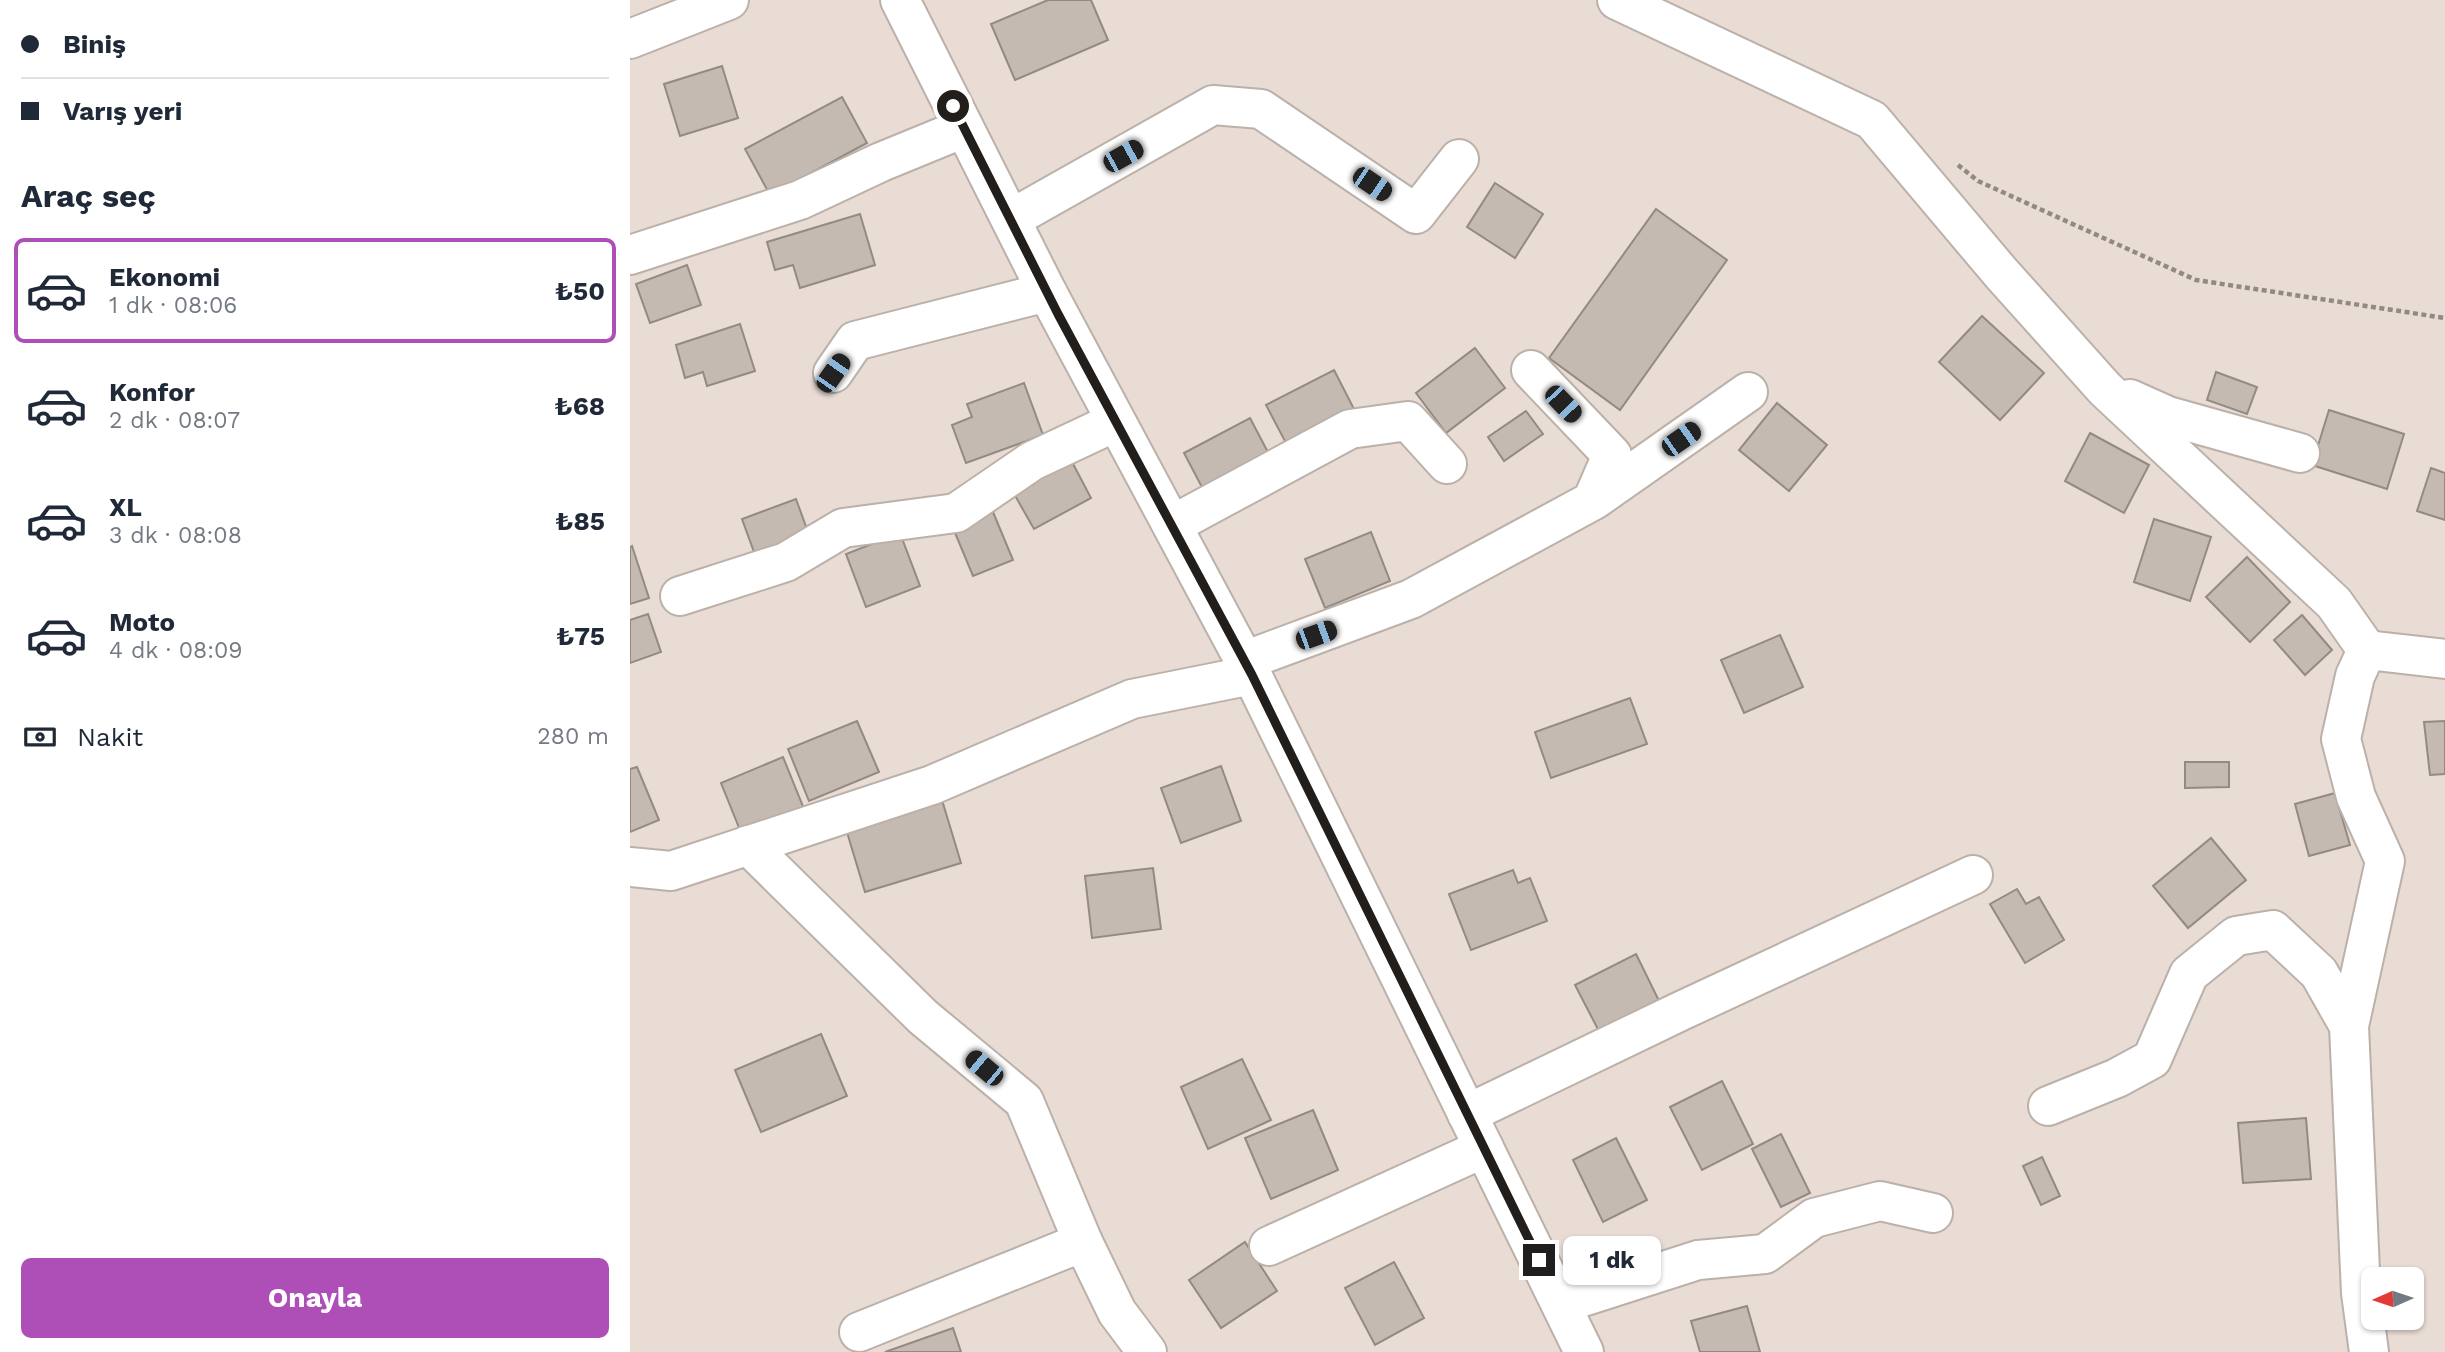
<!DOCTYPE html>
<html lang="tr">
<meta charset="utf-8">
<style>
body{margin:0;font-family:"Work Sans",sans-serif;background:#f6f6f7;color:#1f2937;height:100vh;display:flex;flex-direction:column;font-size:26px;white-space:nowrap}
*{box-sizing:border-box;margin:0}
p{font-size:23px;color:#747a83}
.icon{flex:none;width:38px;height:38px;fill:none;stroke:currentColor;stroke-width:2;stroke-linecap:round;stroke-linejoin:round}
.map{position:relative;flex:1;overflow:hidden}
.panel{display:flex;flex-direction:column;background:#fff;width:630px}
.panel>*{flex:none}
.hud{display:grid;align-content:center;height:154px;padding:0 21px;background:#fff}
.needle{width:46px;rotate:267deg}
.fabs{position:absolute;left:1731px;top:1267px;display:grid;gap:14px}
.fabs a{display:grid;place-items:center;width:63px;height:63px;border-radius:10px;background:#fff;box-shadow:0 2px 5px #0004;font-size:35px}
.end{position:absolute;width:32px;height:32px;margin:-16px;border:9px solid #211e1b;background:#fff;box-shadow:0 0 0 4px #fff}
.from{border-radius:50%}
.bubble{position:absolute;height:49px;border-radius:10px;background:#fff;box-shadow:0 2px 5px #0004;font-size:23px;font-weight:700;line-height:49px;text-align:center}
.car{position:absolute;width:21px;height:42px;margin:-21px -10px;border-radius:9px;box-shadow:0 0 5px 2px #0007;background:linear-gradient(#222 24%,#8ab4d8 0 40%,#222 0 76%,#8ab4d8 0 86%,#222 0)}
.hud b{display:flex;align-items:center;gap:24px;height:66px;font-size:26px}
.hud b+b{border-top:2px solid #e0e1e3}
.hud i{width:18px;height:18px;background:#1f2937}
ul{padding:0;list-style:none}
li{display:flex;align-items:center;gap:21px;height:105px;margin:0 14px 10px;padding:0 7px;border:4px solid transparent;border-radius:10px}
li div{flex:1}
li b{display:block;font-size:26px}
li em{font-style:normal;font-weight:700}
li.current{border-color:#ae4fb7}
li>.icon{width:63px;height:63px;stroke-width:1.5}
h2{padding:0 21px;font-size:32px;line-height:84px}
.pay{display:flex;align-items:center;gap:18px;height:77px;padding:0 21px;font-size:26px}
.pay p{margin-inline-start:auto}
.cta{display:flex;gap:14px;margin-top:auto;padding:14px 21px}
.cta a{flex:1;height:80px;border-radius:10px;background:#ae4fb7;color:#fff;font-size:28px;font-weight:700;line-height:80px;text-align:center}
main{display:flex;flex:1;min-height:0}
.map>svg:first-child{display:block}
.building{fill:#c4bab1;stroke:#938a82;stroke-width:2}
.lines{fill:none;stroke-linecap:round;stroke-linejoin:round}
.minor-casing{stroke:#bbb1a9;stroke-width:42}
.path{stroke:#918983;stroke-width:4.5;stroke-dasharray:5 3.5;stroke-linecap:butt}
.minor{stroke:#fff;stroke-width:38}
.route{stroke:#211e1b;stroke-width:9}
</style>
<main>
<section class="panel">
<div class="hud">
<b><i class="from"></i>Biniş</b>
<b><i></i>Varış yeri</b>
</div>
<h2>Araç seç</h2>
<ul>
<li class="current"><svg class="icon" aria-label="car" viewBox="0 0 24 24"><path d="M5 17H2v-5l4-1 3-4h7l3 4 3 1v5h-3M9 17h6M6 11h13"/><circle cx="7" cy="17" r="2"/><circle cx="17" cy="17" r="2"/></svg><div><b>Ekonomi</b><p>1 dk · 08:06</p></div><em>₺50</em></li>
<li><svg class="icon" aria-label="car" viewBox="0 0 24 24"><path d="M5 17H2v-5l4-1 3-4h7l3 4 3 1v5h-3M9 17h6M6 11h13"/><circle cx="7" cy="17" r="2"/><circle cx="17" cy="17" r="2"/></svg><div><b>Konfor</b><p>2 dk · 08:07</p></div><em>₺68</em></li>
<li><svg class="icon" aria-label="car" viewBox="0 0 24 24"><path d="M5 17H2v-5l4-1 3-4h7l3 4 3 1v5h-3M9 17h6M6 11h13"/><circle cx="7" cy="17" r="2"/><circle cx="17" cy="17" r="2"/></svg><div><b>XL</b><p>3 dk · 08:08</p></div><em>₺85</em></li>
<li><svg class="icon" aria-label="car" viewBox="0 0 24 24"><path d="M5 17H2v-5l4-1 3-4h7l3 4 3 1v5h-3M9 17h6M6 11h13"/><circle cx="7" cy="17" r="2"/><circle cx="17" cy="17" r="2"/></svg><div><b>Moto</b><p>4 dk · 08:09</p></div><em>₺75</em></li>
</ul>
<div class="pay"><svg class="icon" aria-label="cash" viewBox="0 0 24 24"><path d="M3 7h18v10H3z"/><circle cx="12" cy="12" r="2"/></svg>Nakit<p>280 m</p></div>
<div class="cta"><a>Onayla</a></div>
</section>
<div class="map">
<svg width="1815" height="1352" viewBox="0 0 1815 1352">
<rect width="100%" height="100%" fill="#e8dcd4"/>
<!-- building -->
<g class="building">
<polygon points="418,0 461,0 478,40 385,80 361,24"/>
<polygon points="92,66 108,118 50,136 34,84"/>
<polygon points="212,97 237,143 140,195 115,149"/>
<polygon points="865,183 913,214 885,258 837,227"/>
<polygon points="1026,209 1097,260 990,410 919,358"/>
<polygon points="230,214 245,265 170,288 163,265 145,270 137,242"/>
<polygon points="57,265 71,305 20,323 6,284"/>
<polygon points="1352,316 1414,373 1370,420 1309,362"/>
<polygon points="110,324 125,371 77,386 73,372 55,378 46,345"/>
<polygon points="845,348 875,388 816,433 786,393"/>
<polygon points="704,370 724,409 657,445 636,405"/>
<polygon points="1586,372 1627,387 1617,414 1577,400"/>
<polygon points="394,383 413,435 336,463 322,425 342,417 337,404"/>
<polygon points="1147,403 1197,445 1159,491 1109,450"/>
<polygon points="1699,410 1774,434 1757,489 1682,465"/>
<polygon points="896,411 913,434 874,461 858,437"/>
<polygon points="620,418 641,458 575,493 554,453"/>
<polygon points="1460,433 1519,465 1494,513 1435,481"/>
<polygon points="441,460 461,498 404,529 383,492"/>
<polygon points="1801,468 1815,473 1815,520 1787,511"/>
<polygon points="166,499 182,543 128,563 112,519"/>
<polygon points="363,512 383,560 343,576 323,528"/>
<polygon points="1524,519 1581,537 1560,601 1504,582"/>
<polygon points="741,532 760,581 695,608 675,559"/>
<polygon points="270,533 290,586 236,607 216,554"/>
<polygon points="2,546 19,598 0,604 0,547"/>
<polygon points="1617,557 1660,602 1620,642 1576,597"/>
<polygon points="18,614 31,652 0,663 0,620"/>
<polygon points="1672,615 1702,650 1675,675 1644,640"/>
<polygon points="1150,635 1173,687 1114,713 1091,660"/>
<polygon points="1000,698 1017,744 921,778 905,732"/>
<polygon points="227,721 249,772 179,801 158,749"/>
<polygon points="1815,721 1815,774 1800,775 1794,722"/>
<polygon points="153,757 174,809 112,835 91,783"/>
<polygon points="1555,762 1599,762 1599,787 1555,788"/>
<polygon points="591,766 611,821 551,843 531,788"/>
<polygon points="7,767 29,820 0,832 0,769"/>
<polygon points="1705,793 1720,845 1679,856 1665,804"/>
<polygon points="312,800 331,863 235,892 216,829"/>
<polygon points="1581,838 1616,880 1558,928 1523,886"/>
<polygon points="523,868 531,929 462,938 455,876"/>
<polygon points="883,870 888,883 900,878 917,921 841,950 819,894"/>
<polygon points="1387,889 1396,904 1409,897 1434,940 1395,963 1360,904"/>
<polygon points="1006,954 1033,1009 973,1039 945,985"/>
<polygon points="191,1034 217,1096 131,1132 105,1070"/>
<polygon points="612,1059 641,1120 578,1149 551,1087"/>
<polygon points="1092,1081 1123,1144 1072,1170 1040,1107"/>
<polygon points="683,1110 708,1170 641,1199 615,1138"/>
<polygon points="1676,1118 1681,1179 1613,1183 1608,1123"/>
<polygon points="1151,1134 1180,1193 1151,1207 1122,1149"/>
<polygon points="986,1138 1017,1200 973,1222 943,1160"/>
<polygon points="1412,1157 1430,1196 1411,1205 1393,1166"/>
<polygon points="615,1242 647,1291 591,1328 559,1280"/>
<polygon points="764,1262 794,1318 745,1345 715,1288"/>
<polygon points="1117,1306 1130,1352 1070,1352 1061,1321"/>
<polygon points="323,1328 331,1352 255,1352"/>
</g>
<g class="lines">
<defs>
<g id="minor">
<polyline points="270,0 417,292 622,675 954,1352"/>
<polyline points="987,0 1242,120 1371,273 1475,389 1704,603 1737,650 1725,676 1711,739 1726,797 1755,861 1719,1026 1731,1293 1739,1352"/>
<polyline points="0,39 99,0"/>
<polyline points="381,219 583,105 631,109 786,214 829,159"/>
<polyline points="0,255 170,200 251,162 334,128"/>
<polyline points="203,373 225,341 417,292"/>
<polyline points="1500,399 1538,416 1670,453"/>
<polyline points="964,500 1118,392"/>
<polyline points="542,525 720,429 778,421 817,464"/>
<polyline points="50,596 156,562 213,528 326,513 402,461 485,422"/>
<polyline points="1737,650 1815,659"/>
<polyline points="614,661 781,599 962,501 982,455 901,370"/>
<polyline points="118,845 293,1017 394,1101 453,1242 487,1312 517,1352"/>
<polyline points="0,867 41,871 302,785 502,699 622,675"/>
<polyline points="1418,1106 1487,1078 1522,1059 1559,974 1606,936 1643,930 1689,973 1719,1026"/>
<polyline points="837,1114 1053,1010 1343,875"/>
<polyline points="639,1246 854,1148"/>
<polyline points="931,1304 1068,1260 1135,1254 1184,1218 1250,1201 1303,1213"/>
<polyline points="229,1332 453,1242"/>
</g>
</defs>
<!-- minor casing -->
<use href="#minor" class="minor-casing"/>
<!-- path -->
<polyline class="path" points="1328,165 1348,181 1566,280 1815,318"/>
<!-- minor -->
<use href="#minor" class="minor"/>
</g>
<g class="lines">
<!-- route -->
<polyline class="route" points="323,106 428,314 622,675 909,1260"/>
</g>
</svg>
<div class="fabs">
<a><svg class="needle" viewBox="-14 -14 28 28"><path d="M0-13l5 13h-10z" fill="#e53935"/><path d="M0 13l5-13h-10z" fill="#747a83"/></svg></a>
</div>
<i class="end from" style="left:323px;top:106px"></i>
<i class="end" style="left:909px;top:1260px"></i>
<div class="bubble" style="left:933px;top:1236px;width:98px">1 dk</div>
<i class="car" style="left:493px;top:156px;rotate:61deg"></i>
<i class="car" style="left:742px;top:184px;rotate:124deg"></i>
<i class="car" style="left:203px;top:373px;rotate:35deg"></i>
<i class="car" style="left:933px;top:404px;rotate:136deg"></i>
<i class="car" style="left:1051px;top:439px;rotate:55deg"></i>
<i class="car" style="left:686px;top:635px;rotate:70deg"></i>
<i class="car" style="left:354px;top:1068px;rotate:310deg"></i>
</div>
</main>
